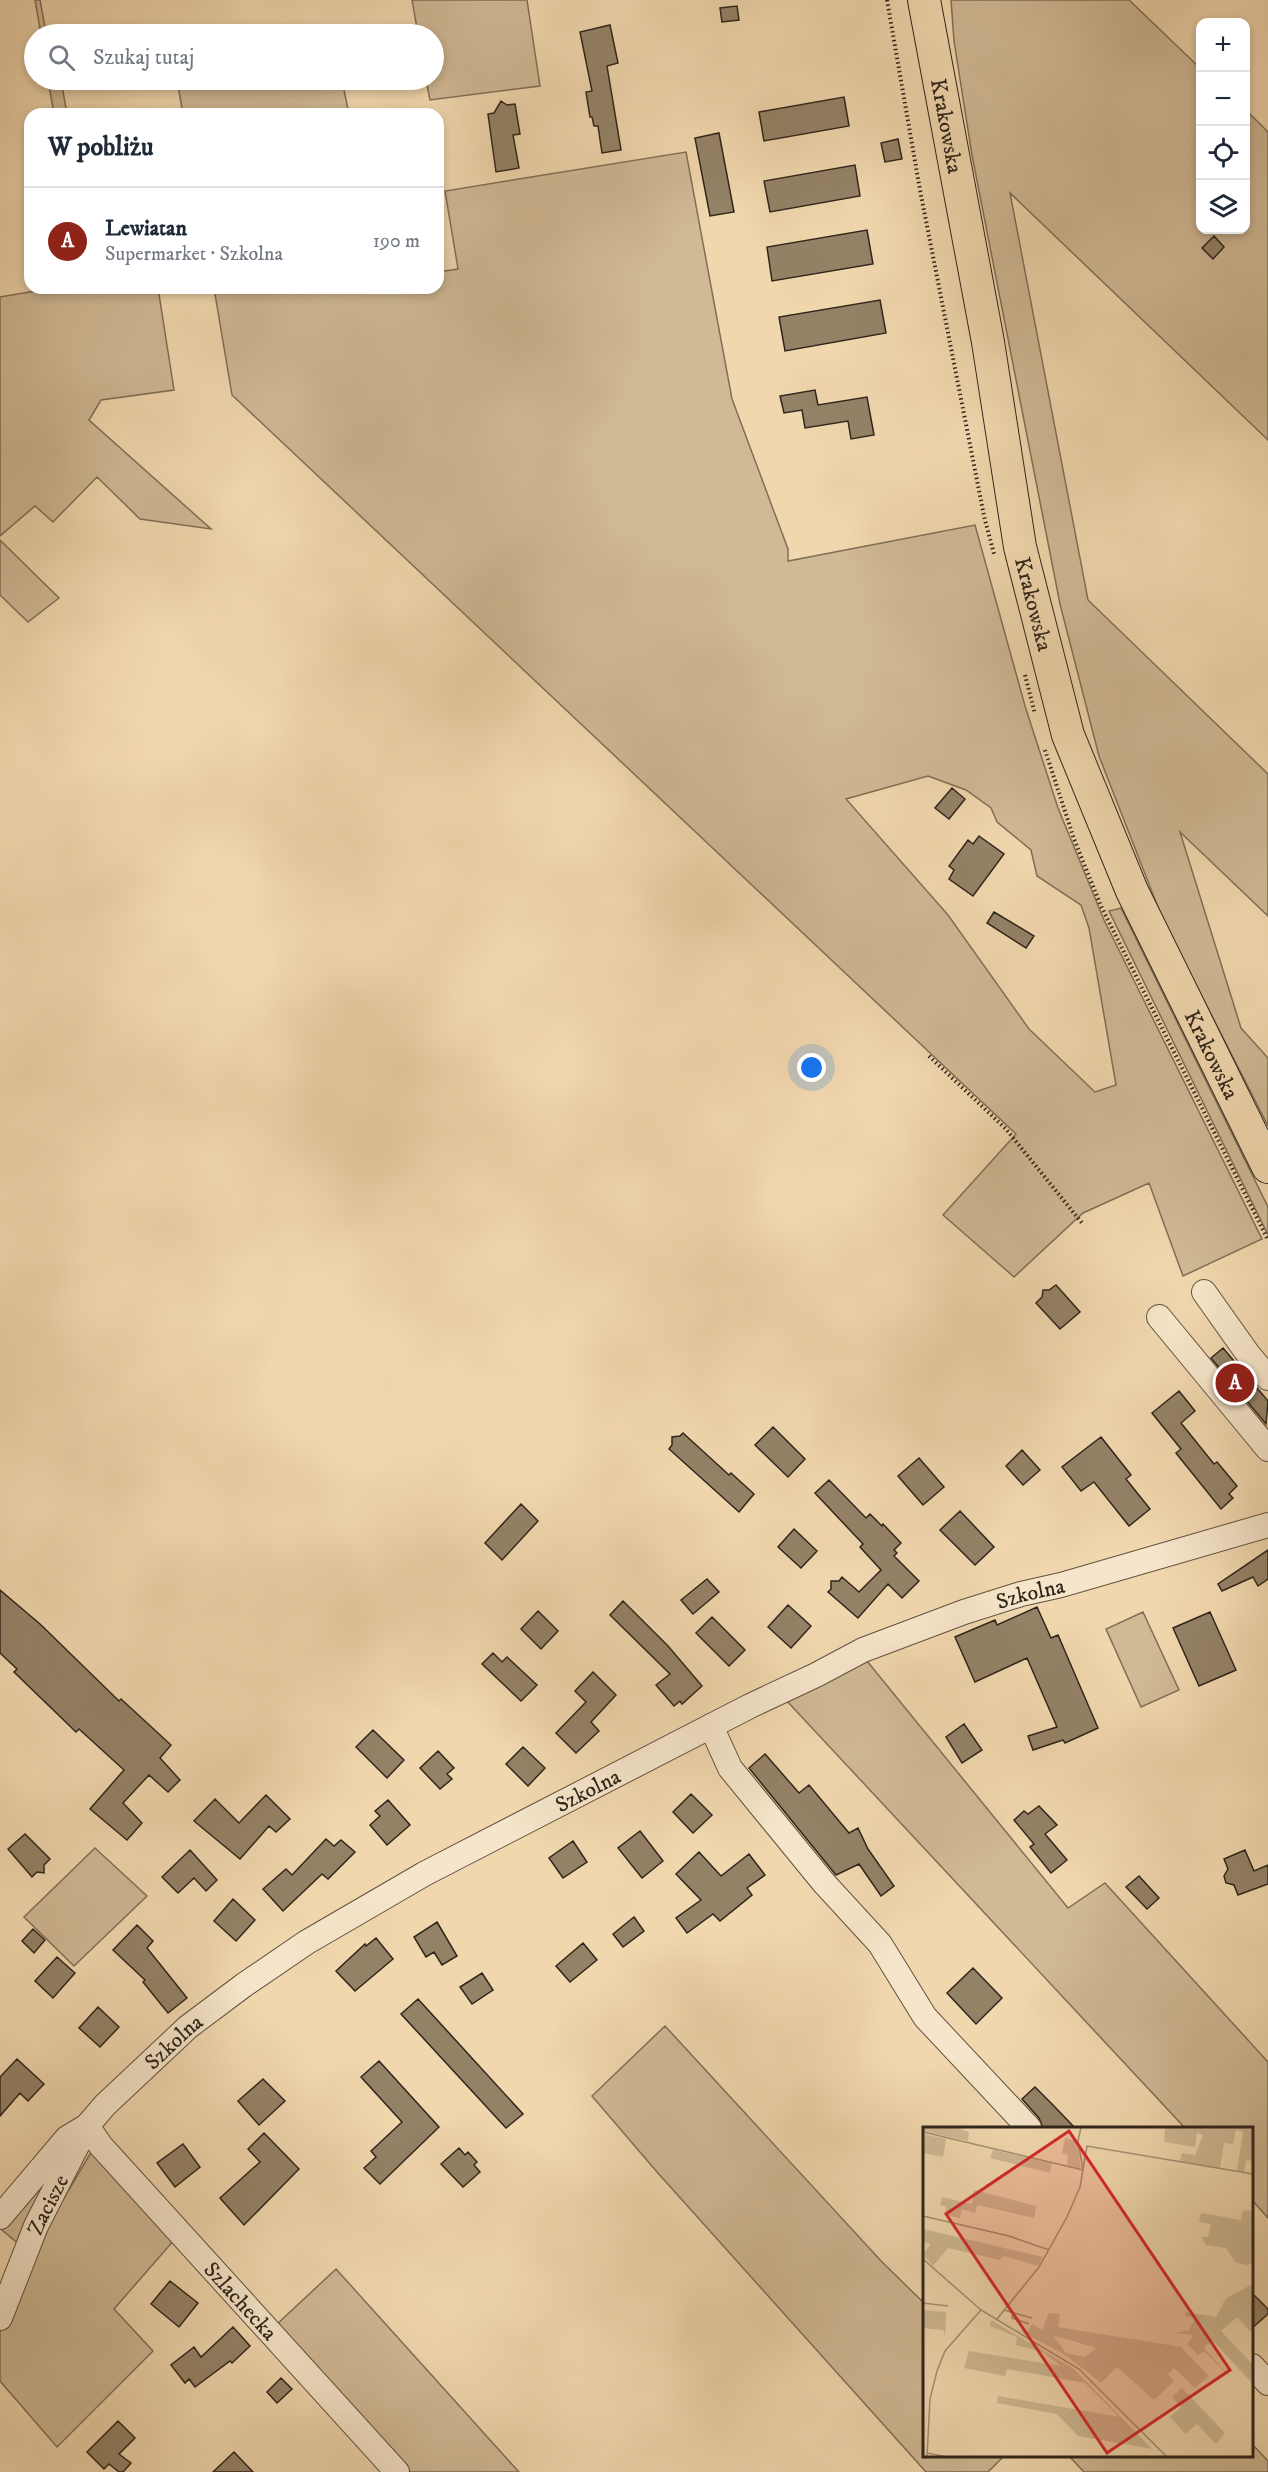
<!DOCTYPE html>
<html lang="pl">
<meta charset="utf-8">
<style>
body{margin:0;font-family:"IM FELL DW Pica",serif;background:#f6f6f7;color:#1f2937}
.controls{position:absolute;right:18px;top:18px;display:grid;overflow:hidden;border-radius:12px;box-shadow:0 3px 9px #0003}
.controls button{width:54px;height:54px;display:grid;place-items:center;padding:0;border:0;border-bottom:2px solid #e0e1e3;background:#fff;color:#1f2937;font:30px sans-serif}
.you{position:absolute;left:812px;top:1068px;width:21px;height:21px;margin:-15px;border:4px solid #fff;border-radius:50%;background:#1a73e8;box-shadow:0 0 0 9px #1a73e833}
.badge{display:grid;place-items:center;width:39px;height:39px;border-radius:50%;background:#8f2418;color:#fff;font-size:20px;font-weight:700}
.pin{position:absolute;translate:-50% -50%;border:3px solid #fff;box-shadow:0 2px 6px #0006}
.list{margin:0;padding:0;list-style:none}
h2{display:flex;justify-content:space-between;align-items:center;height:78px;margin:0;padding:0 24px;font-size:26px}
h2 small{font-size:20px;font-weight:400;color:#747a83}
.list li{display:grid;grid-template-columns:39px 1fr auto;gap:18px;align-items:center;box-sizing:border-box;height:108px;padding:0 24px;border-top:2px solid #e0e1e3}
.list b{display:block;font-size:22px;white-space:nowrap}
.list p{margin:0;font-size:20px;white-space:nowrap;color:#747a83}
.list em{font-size:20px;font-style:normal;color:#747a83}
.icon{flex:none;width:33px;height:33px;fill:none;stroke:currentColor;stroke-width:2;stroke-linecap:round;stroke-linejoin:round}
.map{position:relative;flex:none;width:1268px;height:2472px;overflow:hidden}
.search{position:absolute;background:#fff;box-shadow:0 3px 9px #0003;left:24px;top:24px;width:420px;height:66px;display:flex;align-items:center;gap:15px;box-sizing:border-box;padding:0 21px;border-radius:33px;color:#747a83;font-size:22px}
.panel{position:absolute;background:#fff;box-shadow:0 3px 9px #0003;left:24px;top:108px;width:420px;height:186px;border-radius:18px}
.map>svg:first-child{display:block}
</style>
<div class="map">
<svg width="1268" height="2472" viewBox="0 0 1268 2472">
<rect width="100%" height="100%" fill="#f1d7ae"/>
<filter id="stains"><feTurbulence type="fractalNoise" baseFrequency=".00333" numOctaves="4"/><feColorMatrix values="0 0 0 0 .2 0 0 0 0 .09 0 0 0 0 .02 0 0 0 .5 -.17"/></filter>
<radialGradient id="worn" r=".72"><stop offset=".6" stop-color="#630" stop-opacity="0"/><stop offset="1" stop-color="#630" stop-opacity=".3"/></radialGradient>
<path fill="#d0b995" stroke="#806f58" stroke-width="1.5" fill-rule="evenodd" d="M35 0H40L45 27 53 28 54 34H41Z
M412 0H527L540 86 430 100 426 80H434V34H418Z
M951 0H1129L1200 68V230H1246V110L1268 132V440L1010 193 1088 600 1268 774V916L1180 832 1241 1028 1268 1058V1126L1163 920 1099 756 1060 604 972 155 954 41Z
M48 80H61L67 114H54Z
M177 80H342L349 114H183Z
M686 152 732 399 788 549V561L975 525 1025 706 1058 808 1104 920 1262 1239 1183 1276 1149 1183 1083 1213 1014 1277 943 1215 1016 1134 232 395 214 288H438V272L458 269 445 191ZM928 776 966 790 991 808 997 822 1031 850 1037 876 1081 905 1089 928 1116 1085 1095 1092 1029 1029 948 915 846 799Z
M53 288H158L174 390 101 400 89 420 211 529 140 519 97 477 53 522 35 506 0 536V297Z
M0 540 59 598 28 622 0 595Z
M1121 908 1268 1207V1235L1109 911Z
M1143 1612 1179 1690 1141 1707 1106 1629Z
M867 1661 1068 1908 1105 1883 1268 2062V2218L1252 2200V2128H1185L785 1699Z
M95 1848 147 1896 74 1966 24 1917Z
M665 2026 882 2262 924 2303V2456H1004L988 2472H926L657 2172 592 2096Z
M93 2149 175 2239 114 2309 153 2351 57 2447 0 2381V2332L46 2228Z
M63 2156 21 2246 1 2229 50 2163Z
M336 2269 519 2472H410L275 2326Z
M1252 2444 1268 2461V2472H1084L1069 2456H1252Z"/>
<path fill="#948267" stroke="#2f251b" stroke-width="1.5" d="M737 6 739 20 722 22 720 8Z
M610 25 618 63 607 66 621 150 602 153 598 126H594L592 117H590L586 92 592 91 580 32Z
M844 97 849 126 764 141 759 112Z
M501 101 507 105 515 104 520 134 513 135 519 168 496 172 488 114 494 113Z
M719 133 734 212 710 216 695 138Z
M898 139 902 159 885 162 881 143Z
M855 165 860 196 770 212 764 181Z
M867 230 873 264 772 281 767 247Z
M1214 236 1224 247 1213 259 1202 248Z
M880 300 886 333 785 351 779 317Z
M815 390 818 405 867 397 874 435 851 439 848 421 805 428 802 410 784 413 780 396Z
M952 788 965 799 949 819 935 808Z
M979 836 1004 854 973 896 949 879 954 870 949 866 968 840 973 844Z
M994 912 1034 936 1026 948 987 923Z
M1056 1285 1080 1312 1060 1329 1036 1303 1042 1297 1043 1290H1049Z
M1223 1348 1268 1401 1266 1424 1211 1358Z
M1179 1391 1195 1411 1181 1423 1214 1464 1217 1462 1237 1486 1229 1494 1233 1498 1221 1509 1176 1453 1181 1449 1152 1413Z
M773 1427 805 1459 788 1477 755 1445Z
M683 1433 729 1475 731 1473 754 1494 739 1512 669 1449 672 1445V1437L680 1436Z
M1101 1437 1131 1475 1126 1479 1150 1509 1129 1526 1094 1482 1081 1491 1062 1467Z
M1022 1450 1040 1470 1023 1485 1006 1466Z
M919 1458 944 1487 923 1505 898 1476Z
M829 1480 866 1518 870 1514 882 1526 883 1524 901 1543 894 1550 897 1553 894 1556 919 1581 902 1598 888 1584 858 1618 828 1592 831 1589V1581H839L842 1577 859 1592 881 1570 860 1547 863 1544 815 1493Z
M521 1504 538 1521 502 1560 485 1543Z
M960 1511 994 1547 975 1565 940 1530Z
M794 1529 817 1551 801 1568 778 1547Z
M1268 1550V1579L1258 1586 1253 1577 1222 1591 1218 1584Z
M707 1579 719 1592 693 1614 681 1600Z
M0 1590 40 1624 119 1701 121 1699 171 1745 160 1758 180 1780 168 1792 149 1775 123 1803 142 1823 127 1840 90 1809 124 1770 79 1729 76 1732 14 1672 17 1669 0 1653Z
M623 1601 668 1646 702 1686 682 1704 680 1701 674 1706 656 1685 670 1674 610 1615Z
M788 1605 811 1626 791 1648 768 1627Z
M1037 1607 1051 1638 1058 1635 1098 1728 1065 1743 1063 1740 1033 1750 1028 1736 1057 1727 1027 1658 975 1682 955 1637 995 1620 997 1625Z
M538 1611 558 1631 541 1649 521 1629Z
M1210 1612 1236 1670 1199 1686 1173 1628Z
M712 1617 745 1650 729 1666 696 1633Z
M493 1653 502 1662 507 1657 537 1685 521 1701 482 1664Z
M593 1672 616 1695 591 1722 599 1731 576 1753 556 1733 586 1702 575 1691Z
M964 1724 982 1750 962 1763 946 1737Z
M373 1730 404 1760 387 1778 356 1747Z
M523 1747 545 1768 528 1786 506 1764Z
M438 1751 454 1768 447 1774 452 1779 440 1789 420 1768Z
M765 1754 799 1793 809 1785 849 1833 858 1828 868 1849 894 1886 881 1896 859 1864 836 1875 749 1768Z
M691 1794 712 1815 693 1833 673 1812Z
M266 1795 290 1819 276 1832 269 1826 240 1859 194 1821 215 1799 239 1823Z
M388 1800 410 1825 387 1845 370 1825 380 1816 375 1811Z
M1039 1806 1057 1825 1045 1834 1067 1860 1051 1873 1030 1847 1034 1844 1014 1820 1024 1811 1028 1814Z
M640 1831 663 1861 642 1878 618 1848Z
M25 1834 50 1859 44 1865V1873L37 1872 32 1877 8 1849Z
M326 1839 334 1846 341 1840 355 1852 328 1879 322 1874 283 1911 263 1889 286 1869 292 1875Z
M573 1841 587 1862 563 1878 549 1858Z
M190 1850 217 1880 206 1891 194 1878 178 1893 162 1877Z
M1245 1850 1254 1871 1268 1865V1884L1238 1895 1234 1885 1226 1883 1224 1876 1228 1869 1224 1859Z
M699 1852 721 1876 749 1854 765 1875 747 1888 752 1895 720 1921 713 1914 687 1933 676 1918 701 1900 676 1874Z
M1139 1876 1159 1898 1147 1909 1126 1887Z
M233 1899 255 1920 236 1941 214 1921Z
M634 1917 644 1931 623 1947 613 1934Z
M437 1922 457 1956 442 1965 434 1952 426 1957 414 1937Z
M137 1925 153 1941 147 1948 187 1998 168 2013 143 1982 145 1980 113 1950Z
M33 1929 45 1940 34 1953 22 1941Z
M376 1938 393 1959 355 1991 336 1971 365 1944 366 1946Z
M583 1943 597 1960 570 1982 556 1966Z
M57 1957 75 1973 53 1998 35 1981Z
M973 1968 1002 1998 976 2024 947 1993Z
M482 1973 493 1990 472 2004 460 1987Z
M418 1999 523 2114 506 2128 401 2014Z
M98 2007 119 2027 100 2047 79 2028Z
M17 2059 44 2084 28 2101 20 2093 0 2116V2077Z
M379 2061 439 2127 380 2184 364 2168 376 2157 371 2151 402 2122 361 2077Z
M263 2079 285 2101 259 2125 238 2101Z
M1035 2087 1053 2105 1075 2128H1043L1039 2118 1022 2099Z
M264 2133 299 2169 244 2225 220 2198 260 2162 248 2149Z
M183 2144 200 2167 175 2187 157 2163Z
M459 2148 465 2155 468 2152 477 2162 474 2165 480 2172 463 2187 441 2164Z
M170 2281 198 2303 179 2327 151 2304Z
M1251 2292 1268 2309V2314L1251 2329Z
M233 2327 250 2346 232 2363 230 2361 195 2387 189 2379 185 2383 171 2365 194 2347 201 2357Z
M281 2378 292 2389 277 2403 267 2392Z
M118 2421 135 2438 119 2454 131 2463 123 2472H119L109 2464 104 2469 87 2452Z
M234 2452 253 2472H213Z"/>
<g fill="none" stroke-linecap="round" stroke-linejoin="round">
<g stroke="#605240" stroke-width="26">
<g id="minor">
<path d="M1204 1292 1248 1354 1268 1378"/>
<path d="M1159 1317 1268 1449"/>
<path d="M711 1726 730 1768 824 1883 880 1944 925 2017 1029 2128"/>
<path id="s1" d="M0 2217 67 2138 87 2126 105 2105 188 2027 244 1985 307 1942 424 1874 750 1706 816 1675 863 1650 964 1612 1021 1594 1061 1585 1268 1525"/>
<path id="s2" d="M0 2318 36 2226 87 2126 101 2146 397 2472"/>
<path d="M1252 2366 1268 2383"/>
</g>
</g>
<g stroke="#2f251b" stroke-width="34">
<g id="major">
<path id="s3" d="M924 0 988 342 1020 547 1068 735 1132 891 1268 1167"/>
</g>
</g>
<path stroke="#2f251b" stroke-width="4" stroke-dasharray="1.5 3" stroke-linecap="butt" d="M887 0 920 190 984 516 994 554
M1025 675 1035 714
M1045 750 1074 839 1101 906 1268 1240
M929 1056 1006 1129 1082 1223"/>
<use href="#minor" stroke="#f6e5ca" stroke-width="24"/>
<use href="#major" stroke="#f1d7ae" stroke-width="32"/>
</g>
<g text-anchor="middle" stroke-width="5" stroke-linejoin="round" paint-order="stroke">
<g font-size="22" fill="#2f251b" stroke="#f6e5ca">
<text dy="8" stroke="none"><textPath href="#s3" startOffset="128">Krakowska</textPath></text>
<text dy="8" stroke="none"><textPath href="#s3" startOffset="614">Krakowska</textPath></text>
<text dy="8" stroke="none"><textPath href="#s3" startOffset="1100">Krakowska</textPath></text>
<text dy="8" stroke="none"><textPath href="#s1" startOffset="1220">Szkolna</textPath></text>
<text dy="8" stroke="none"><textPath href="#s1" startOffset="734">Szkolna</textPath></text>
<text dy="8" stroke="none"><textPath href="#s1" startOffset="248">Szkolna</textPath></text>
<text dy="8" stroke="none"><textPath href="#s2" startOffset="123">Zacisze</textPath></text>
<text dy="8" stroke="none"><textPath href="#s2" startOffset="444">Szlachecka</textPath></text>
</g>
</g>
<g transform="translate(923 2127)">
<rect width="330" height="330" fill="#f1d7ae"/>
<path d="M0 0H32L46 5 45 14 0 4ZM242 0H330V34L323 33 321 45 314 44 320 5 313 3 310 17 301 16 297 41 257 34 259 26 272 28 280 8 274 6 272 20 241 15ZM0 7 23 12 20 30 0 26ZM142 11 154 14 158 42 144 38 145 28 139 26ZM70 23 129 36 127 46 67 31ZM51 63 113 79 111 91 54 78 52 86 39 82 37 91 22 88 23 80 17 78 19 70 49 77ZM320 83 329 84 330 95V136L325 138 313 136 303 121 283 118 278 110H285L288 97 276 95 278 86 318 93ZM0 102 120 130 115 139 80 129 77 133 25 121 10 139 0 127 8 117 0 115ZM330 157V207L314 190 298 204 330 238V257L289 213 281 221 312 255 281 224 275 228 264 217 271 208 252 206 266 203 270 196 272 191 262 189 263 185 293 190 303 171ZM0 183 23 185 22 209 20 203 0 201ZM126 186 137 187 135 200 258 220 286 249 272 261 251 241 245 247 251 254 231 273 194 240 178 256 141 227 89 200 104 206 109 197 119 203ZM130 209 140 211 173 221 162 230 143 226ZM68 193 151 242 229 322 155 309 134 287 74 276 75 269 196 290 162 256 84 242 82 249 41 241 46 224 138 239 120 225 93 218 94 210 67 199ZM259 261 302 306 293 317 274 297 263 307 247 290 258 280 249 270Z" fill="#d0b995" fill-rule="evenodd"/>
<path fill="none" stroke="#a39073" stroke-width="1.5" d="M0 5 160 43 155 14 158 0M0 89 86 109 126 123M0 132 58 183 156 242 244 330M0 176 25 179M81 183 109 191M90 186 89 191 106 197M74 192 116 140 144 90 157 60 164 19 330 47M4 326 24 330M4 330 7 272 14 244 22 224 58 183"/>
<path fill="#d62828" fill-opacity="0.15" stroke="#d62828" stroke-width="3" d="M146 4 307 243 184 326 23 87Z"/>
<rect width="330" height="330" fill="none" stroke="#2f251b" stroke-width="3"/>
</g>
<rect width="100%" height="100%" filter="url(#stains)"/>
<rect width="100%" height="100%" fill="url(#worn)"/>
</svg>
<div class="controls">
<button>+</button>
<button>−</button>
<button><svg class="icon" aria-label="locate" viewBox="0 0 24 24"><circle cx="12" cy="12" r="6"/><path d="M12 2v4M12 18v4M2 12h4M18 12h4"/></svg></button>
<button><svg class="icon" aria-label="layers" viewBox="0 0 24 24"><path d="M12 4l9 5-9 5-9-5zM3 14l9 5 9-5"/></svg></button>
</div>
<div class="you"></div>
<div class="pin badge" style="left:1235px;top:1383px">A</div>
<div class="search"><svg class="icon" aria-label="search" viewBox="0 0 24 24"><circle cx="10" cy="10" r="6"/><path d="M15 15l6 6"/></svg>Szukaj tutaj</div>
<section class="panel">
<h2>W pobliżu<small></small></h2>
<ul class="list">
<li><span class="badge">A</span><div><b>Lewiatan</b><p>Supermarket · Szkolna</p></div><em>190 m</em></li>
</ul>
</section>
</div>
